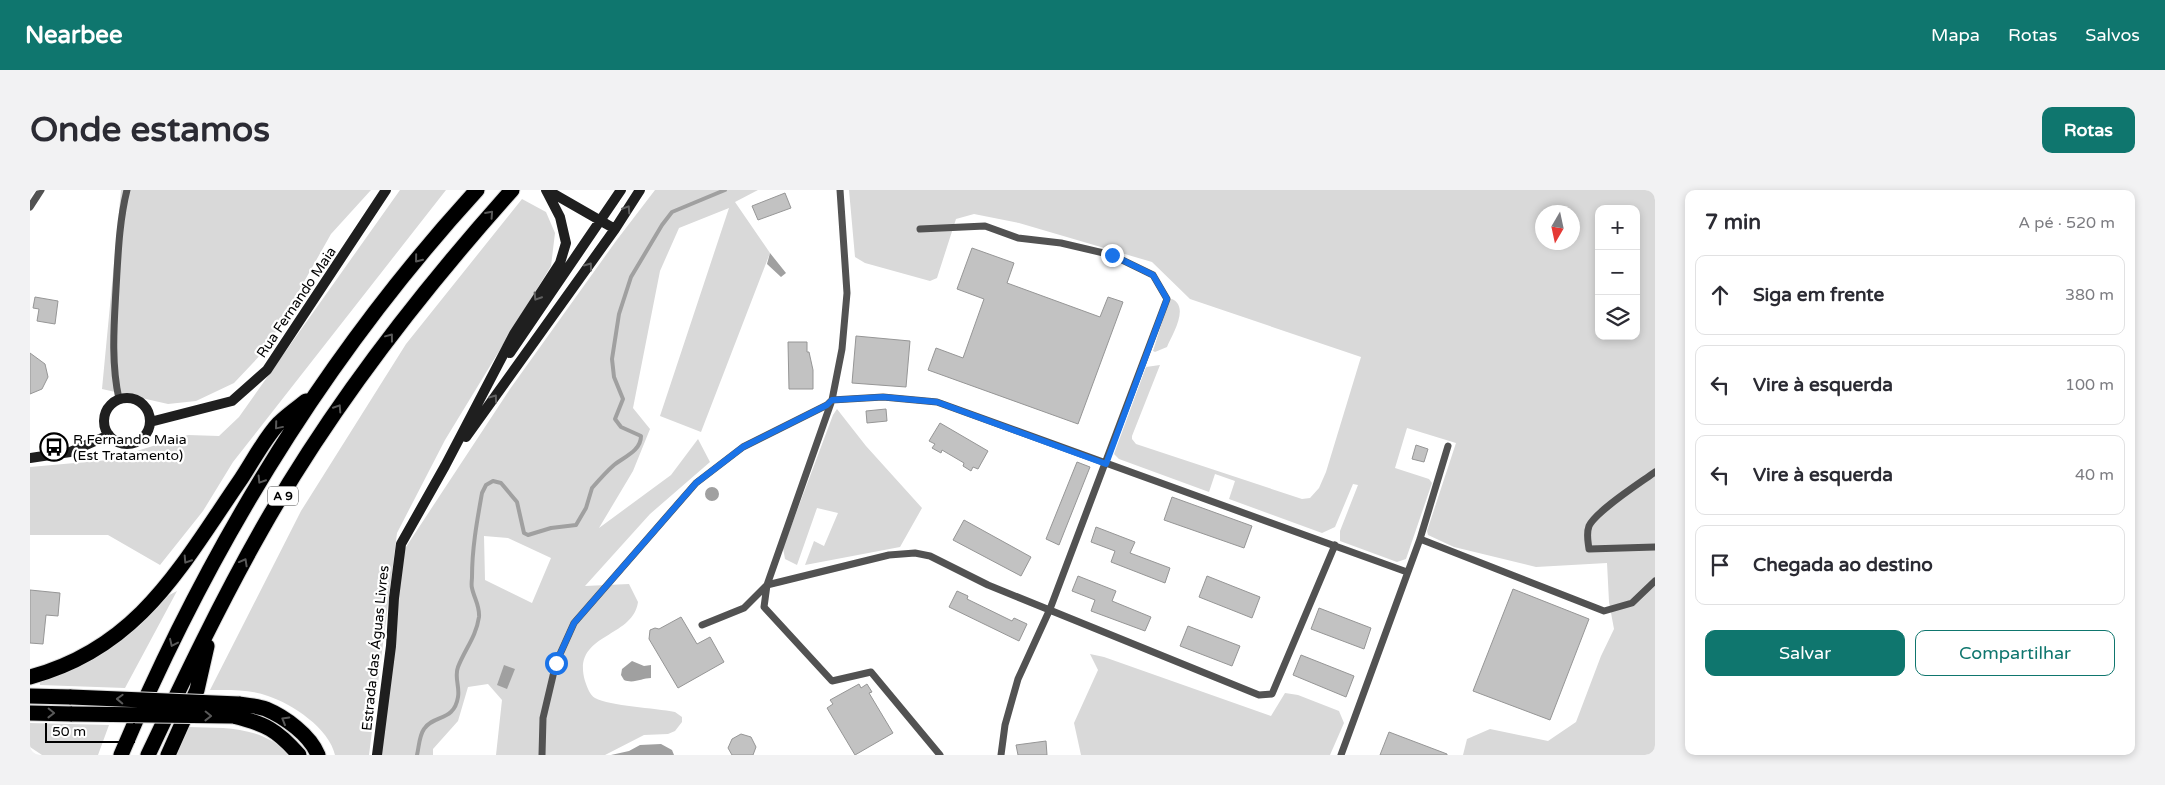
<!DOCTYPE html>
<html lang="pt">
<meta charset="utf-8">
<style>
body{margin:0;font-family:"Varela Round",sans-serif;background:#f2f2f3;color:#2b2b33}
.controls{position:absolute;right:15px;top:15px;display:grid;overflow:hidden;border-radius:10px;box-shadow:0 2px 8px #0003}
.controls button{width:45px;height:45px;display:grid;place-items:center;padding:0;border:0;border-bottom:1px solid #e1e1e2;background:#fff;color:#2b2b33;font:25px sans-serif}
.compass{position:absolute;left:1505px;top:15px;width:45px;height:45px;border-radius:50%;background:#fff;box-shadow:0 2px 8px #0003;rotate:189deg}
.scale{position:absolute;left:15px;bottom:12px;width:90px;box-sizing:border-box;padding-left:5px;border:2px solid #000;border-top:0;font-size:14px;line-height:18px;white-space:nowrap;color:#000;-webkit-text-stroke:4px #fff;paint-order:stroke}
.stop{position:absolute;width:15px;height:15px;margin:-11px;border:4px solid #1a73e8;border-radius:50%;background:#fff}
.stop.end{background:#1a73e8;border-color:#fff;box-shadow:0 1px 5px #0008}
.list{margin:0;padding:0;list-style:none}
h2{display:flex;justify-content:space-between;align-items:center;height:65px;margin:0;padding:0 20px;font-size:21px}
h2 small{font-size:16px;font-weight:400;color:#7c7c81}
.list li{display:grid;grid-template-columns:32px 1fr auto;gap:15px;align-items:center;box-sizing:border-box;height:80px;margin:0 10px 10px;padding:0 10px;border:1px solid #e1e1e2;border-radius:10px}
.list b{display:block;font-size:19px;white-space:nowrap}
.list em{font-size:16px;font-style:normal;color:#7c7c81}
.actions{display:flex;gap:10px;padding:15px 20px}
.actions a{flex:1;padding:11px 0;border:1px solid #0f766e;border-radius:10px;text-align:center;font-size:18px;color:#0f766e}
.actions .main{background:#0f766e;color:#fff}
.icon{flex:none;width:28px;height:28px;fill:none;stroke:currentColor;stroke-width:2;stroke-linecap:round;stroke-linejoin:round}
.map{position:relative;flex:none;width:1625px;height:565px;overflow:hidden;border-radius:10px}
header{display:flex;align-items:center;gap:30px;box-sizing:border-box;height:70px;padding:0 25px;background:#0f766e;color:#fff}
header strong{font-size:24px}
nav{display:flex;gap:28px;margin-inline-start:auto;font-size:18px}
.intro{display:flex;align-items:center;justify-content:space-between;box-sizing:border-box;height:120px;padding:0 30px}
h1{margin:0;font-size:35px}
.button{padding:12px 22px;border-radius:10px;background:#0f766e;color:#fff;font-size:18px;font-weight:700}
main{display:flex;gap:30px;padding:0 30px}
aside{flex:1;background:#fff;border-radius:10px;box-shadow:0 2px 8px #0003}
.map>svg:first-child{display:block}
</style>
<header>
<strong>Nearbee</strong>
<nav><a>Mapa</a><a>Rotas</a><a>Salvos</a></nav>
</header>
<div class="intro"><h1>Onde estamos</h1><a class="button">Rotas</a></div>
<main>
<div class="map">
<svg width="1625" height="565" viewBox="0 0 1625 565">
<rect width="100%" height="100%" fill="#fff"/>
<path fill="#d9d9d9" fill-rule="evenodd" d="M91 0H341L301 44 236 159 204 193 166 211 138 214 72 199Z
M370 0H416L203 272 173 321 130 375 78 345H0V277L78 270 158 245 189 246 209 227Z
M625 0H728L705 12 740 63 671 242 630 226 699 18 649 38 630 81 603 218 620 239 603 281 569 338 641 285 668 249 680 272 620 324 555 396 599 394 608 412C603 449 541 443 555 491 557 497 560 505 565 508 580 516 625 518 645 522L652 527V532L645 541 638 544 614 545 575 565H466L472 510 458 494 438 497 428 531 403 559V565H351L374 360 480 199 586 51ZM454 346 478 348 521 368 502 413 455 390Z
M819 0H1625V565H1433L1437 549 1460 539 1518 551 1546 532 1571 466 1584 439 1579 412 1577 373 1506 377 1424 357 1398 345 1397 341 1426 253 1377 238 1365 278 1399 289 1402 293 1376 369 1367 372 1310 351V341L1328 295 1323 294 1305 337 1292 343 1199 309 1205 291 1185 284 1179 302 1089 269 1084 264 1116 177 1130 175 1102 246V249L1106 254 1272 309 1280 308 1289 298 1296 282 1331 167 1160 109 1122 72 989 33 944 24 926 29 907 88 900 91 835 73 825 67ZM1569 19H1606V146H1569ZM1512 22H1542V52H1512Z
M492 9 516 22 525 43 521 76 415 250 367 343 339 565H305C299 538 262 514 238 506 219 499 199 500 180 500L271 321 376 154Z
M1142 109C1160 117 1142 145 1137 157L1125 162 1123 161 1139 110Z
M807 219 836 256 892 318 870 357 775 375 784 351 794 356 808 323 787 318 767 375 755 369 753 358 803 225Z
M147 401 95 498 10 495 9 490C45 482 79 463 107 437 121 424 129 409 147 401Z
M1060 464 1074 467 1241 526 1255 503 1268 505 1309 521 1314 533 1300 565H1051L1044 533 1068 480Z
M0 533 79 535 68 565H12L0 557Z
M159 537C195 538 233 536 259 565H145Z"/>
<path fill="#a0a0a0" d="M740 63 756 83 751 87 737 74Z
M675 304a7 7 0 1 1 14 0a7 7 0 1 1-14 0Z
M602 471 614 476 621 475V488C612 488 604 494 594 490L591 485 592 479Z
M474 475 485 479 477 499 467 495Z
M631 554 642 560 644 565H581L599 561 610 555Z"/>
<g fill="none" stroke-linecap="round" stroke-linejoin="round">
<path stroke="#a0a0a0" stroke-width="4" d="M387 565C389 557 389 546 394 539 404 524 424 532 428 507 430 497 424 487 428 477 435 459 446 447 449 427 450 416 444 408 442 398 441 395 442 390 442 387 442 358 447 331 452 303L456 295 463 291 471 293 487 312 494 343 498 345 521 338 546 335 556 318 562 298C569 290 576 282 584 275 594 267 611 261 611 246L591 237 585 229 593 209 584 187 582 169 589 124 601 87 632 35 642 22 695 0"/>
</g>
<path fill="#c2c2c2" stroke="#969696" d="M755 3 761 18 728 30 722 16Z
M942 58 984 73 977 93 1070 127 1078 107 1093 112 1048 234 898 180 906 158 933 168 954 109 927 99Z
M5 107 28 111 25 134 7 131 9 119 3 118Z
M826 146 880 151 876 197 822 193Z
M758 152H777V162H779L783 180V199H759Z
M0 163 15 174 18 187 12 199 0 204Z
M856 219 857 231 837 233 836 221Z
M910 233 958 261 948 279 943 277 941 281 933 276 934 273 912 260 911 263 902 258 905 254 899 251Z
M1386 255 1398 259 1394 272 1382 269Z
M1047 272 1060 277 1029 355 1016 349Z
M1142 307 1222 336 1214 358 1134 330Z
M934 330 1001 367 991 386 923 350Z
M1066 337 1105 352 1100 363 1140 378 1135 393 1081 372 1085 361 1061 352Z
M1048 386 1086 401 1082 411 1121 427 1115 441 1061 421 1065 410 1042 401Z
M1177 386 1230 407 1222 428 1169 407Z
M1483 399 1559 429 1520 530 1443 501Z
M0 400 30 403 28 426 16 425 13 454 0 453Z
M927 401 938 406 937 409 982 431 984 428 997 434 989 451 919 417Z
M1289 418 1341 438 1334 459 1281 439Z
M651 427 667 454 680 447 694 472 648 498 619 449 620 440 625 438 629 439Z
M1158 436 1210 456 1202 476 1150 456Z
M1271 465 1324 486 1316 507 1263 485Z
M829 494 831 498 837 494 842 502 839 503 863 543 825 565 797 518 803 514 800 510Z
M1359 542 1417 564V565H1350Z
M711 544 721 547 726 557 723 565H702L698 558 702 549Z
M1016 551 1017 565H988L986 555Z"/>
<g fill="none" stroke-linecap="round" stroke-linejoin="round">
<g stroke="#dbdbdb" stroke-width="17">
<path id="highway" d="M0 487C109 458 151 376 211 289 223 271 234 249 249 233 257 225 267 218 276 211
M0 506 41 507
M209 514C217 515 228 516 236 519 255 527 280 545 288 565
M0 523 42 524
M203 526C236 534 247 540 269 565
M91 565C178 359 296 165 447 0
M118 565C154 489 190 413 232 339 301 217 388 105 482 0
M138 565 167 500 177 456"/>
</g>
<path stroke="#525252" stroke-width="7" d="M0 17 11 0
M890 39 955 36 988 48 1031 53 1082 65 1123 85 1137 109 1020 419 988 489 975 535 971 565
M89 209C81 173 84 135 86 99 88 66 89 32 97 0
M1625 282C1610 293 1566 321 1559 336 1556 344 1558 351 1559 359L1625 357
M1390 349 1574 421 1602 413 1625 391
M672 435 714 418 737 395 859 365 885 363 900 366 958 395 1229 505 1242 504 1305 355
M512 565 513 528 526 473 544 433 666 293 713 257 797 215 802 210 812 159 817 103 810 0
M910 565 841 482 802 491 734 417 737 395 802 210 853 207 907 212 1377 382
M1311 565 1390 349 1418 256"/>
<path stroke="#1f1f1f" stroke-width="10" d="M517 0 585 39
M480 163 591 0
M74 231a23 23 0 1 1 46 0a23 23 0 1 1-46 0Z
M120 232 202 211 237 180 356 0
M436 247 585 39 610 0
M0 268 40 262 79 245
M347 565 361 456 364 408 371 354 415 276 484 144 530 73 536 53 530 27 516 0"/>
<use href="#highway" stroke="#000" stroke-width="15"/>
<g stroke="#dbdbdb" stroke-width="17" stroke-linecap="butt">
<path id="highway-bridge" d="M41 507 209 514
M42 524 203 526"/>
</g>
<use href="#highway-bridge" stroke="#000" stroke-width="15"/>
</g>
<defs><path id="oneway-chevron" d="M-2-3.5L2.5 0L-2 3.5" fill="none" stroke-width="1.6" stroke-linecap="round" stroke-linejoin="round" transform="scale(1.25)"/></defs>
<g stroke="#626262">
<use href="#oneway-chevron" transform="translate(597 19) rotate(-57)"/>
<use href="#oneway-chevron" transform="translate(559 76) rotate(-54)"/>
<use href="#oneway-chevron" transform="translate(507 107) rotate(122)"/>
<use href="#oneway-chevron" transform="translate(464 208) rotate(-54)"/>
</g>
<g stroke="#595959">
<use href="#oneway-chevron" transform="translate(460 24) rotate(-48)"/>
<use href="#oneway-chevron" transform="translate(388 69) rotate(129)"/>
<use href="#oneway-chevron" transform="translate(360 147) rotate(-53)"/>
<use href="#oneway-chevron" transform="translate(308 218) rotate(-57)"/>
<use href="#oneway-chevron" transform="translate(248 236) rotate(130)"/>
<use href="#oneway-chevron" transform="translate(231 290) rotate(122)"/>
<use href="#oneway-chevron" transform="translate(157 370) rotate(123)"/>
<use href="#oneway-chevron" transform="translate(214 372) rotate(-61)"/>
<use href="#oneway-chevron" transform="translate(143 453) rotate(115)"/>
<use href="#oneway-chevron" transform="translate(90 509) rotate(-178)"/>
<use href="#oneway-chevron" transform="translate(21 523) rotate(1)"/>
<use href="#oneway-chevron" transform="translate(178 526) rotate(1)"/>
<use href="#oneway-chevron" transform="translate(255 530) rotate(-150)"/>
</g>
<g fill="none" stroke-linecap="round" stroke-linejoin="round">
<path stroke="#1a73e8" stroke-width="6" d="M526 473 544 433 666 293 713 257 797 215 802 210 853 207 907 212 1076 274 1137 109 1123 85 1082 65"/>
</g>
<defs>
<g id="bus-ring" transform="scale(1.4375)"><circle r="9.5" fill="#fff" stroke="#000" stroke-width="1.5"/><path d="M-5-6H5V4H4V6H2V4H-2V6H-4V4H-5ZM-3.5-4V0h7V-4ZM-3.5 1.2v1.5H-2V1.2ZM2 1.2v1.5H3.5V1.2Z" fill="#000"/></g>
</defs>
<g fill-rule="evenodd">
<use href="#bus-ring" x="24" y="257"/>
</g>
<g text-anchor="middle" stroke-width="4.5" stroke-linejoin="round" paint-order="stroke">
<rect fill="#fff" stroke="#4c4c4c" stroke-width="1" x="238" y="296.5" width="30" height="19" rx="4"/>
<g font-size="12" font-weight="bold" fill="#000">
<text x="253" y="310">A 9</text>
</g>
<g font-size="14" fill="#000" stroke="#fff">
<text transform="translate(266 112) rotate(-56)" y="5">Rua Fernando Maia</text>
<text transform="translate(345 458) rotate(-84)" y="5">Estrada das Águas Livres</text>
</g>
<g font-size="14" fill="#000" stroke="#fff" text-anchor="start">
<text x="43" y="254">R Fernando Maia<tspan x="43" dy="16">(Est Tratamento)</tspan></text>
</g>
</g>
</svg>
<div class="controls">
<button>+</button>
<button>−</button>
<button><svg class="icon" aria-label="layers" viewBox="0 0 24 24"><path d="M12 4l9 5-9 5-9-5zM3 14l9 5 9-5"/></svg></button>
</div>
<svg class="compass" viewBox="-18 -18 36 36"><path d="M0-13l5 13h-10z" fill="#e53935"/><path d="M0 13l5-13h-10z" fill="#7c7c81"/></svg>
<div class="scale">50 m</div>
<div class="stop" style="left:526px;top:473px"></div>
<div class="stop end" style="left:1082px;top:65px"></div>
</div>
<aside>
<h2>7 min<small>A pé · 520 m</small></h2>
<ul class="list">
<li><svg class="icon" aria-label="ahead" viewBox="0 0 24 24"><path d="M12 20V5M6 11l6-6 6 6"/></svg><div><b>Siga em frente</b></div><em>380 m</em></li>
<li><svg class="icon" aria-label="left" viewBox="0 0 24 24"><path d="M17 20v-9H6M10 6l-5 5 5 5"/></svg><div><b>Vire à esquerda</b></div><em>100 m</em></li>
<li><svg class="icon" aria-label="left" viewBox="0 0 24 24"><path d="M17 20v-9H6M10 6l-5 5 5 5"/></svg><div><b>Vire à esquerda</b></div><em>40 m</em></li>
<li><svg class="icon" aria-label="arrive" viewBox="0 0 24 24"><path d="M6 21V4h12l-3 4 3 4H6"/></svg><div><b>Chegada ao destino</b></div></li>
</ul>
<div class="actions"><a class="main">Salvar</a><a>Compartilhar</a></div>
</aside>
</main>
